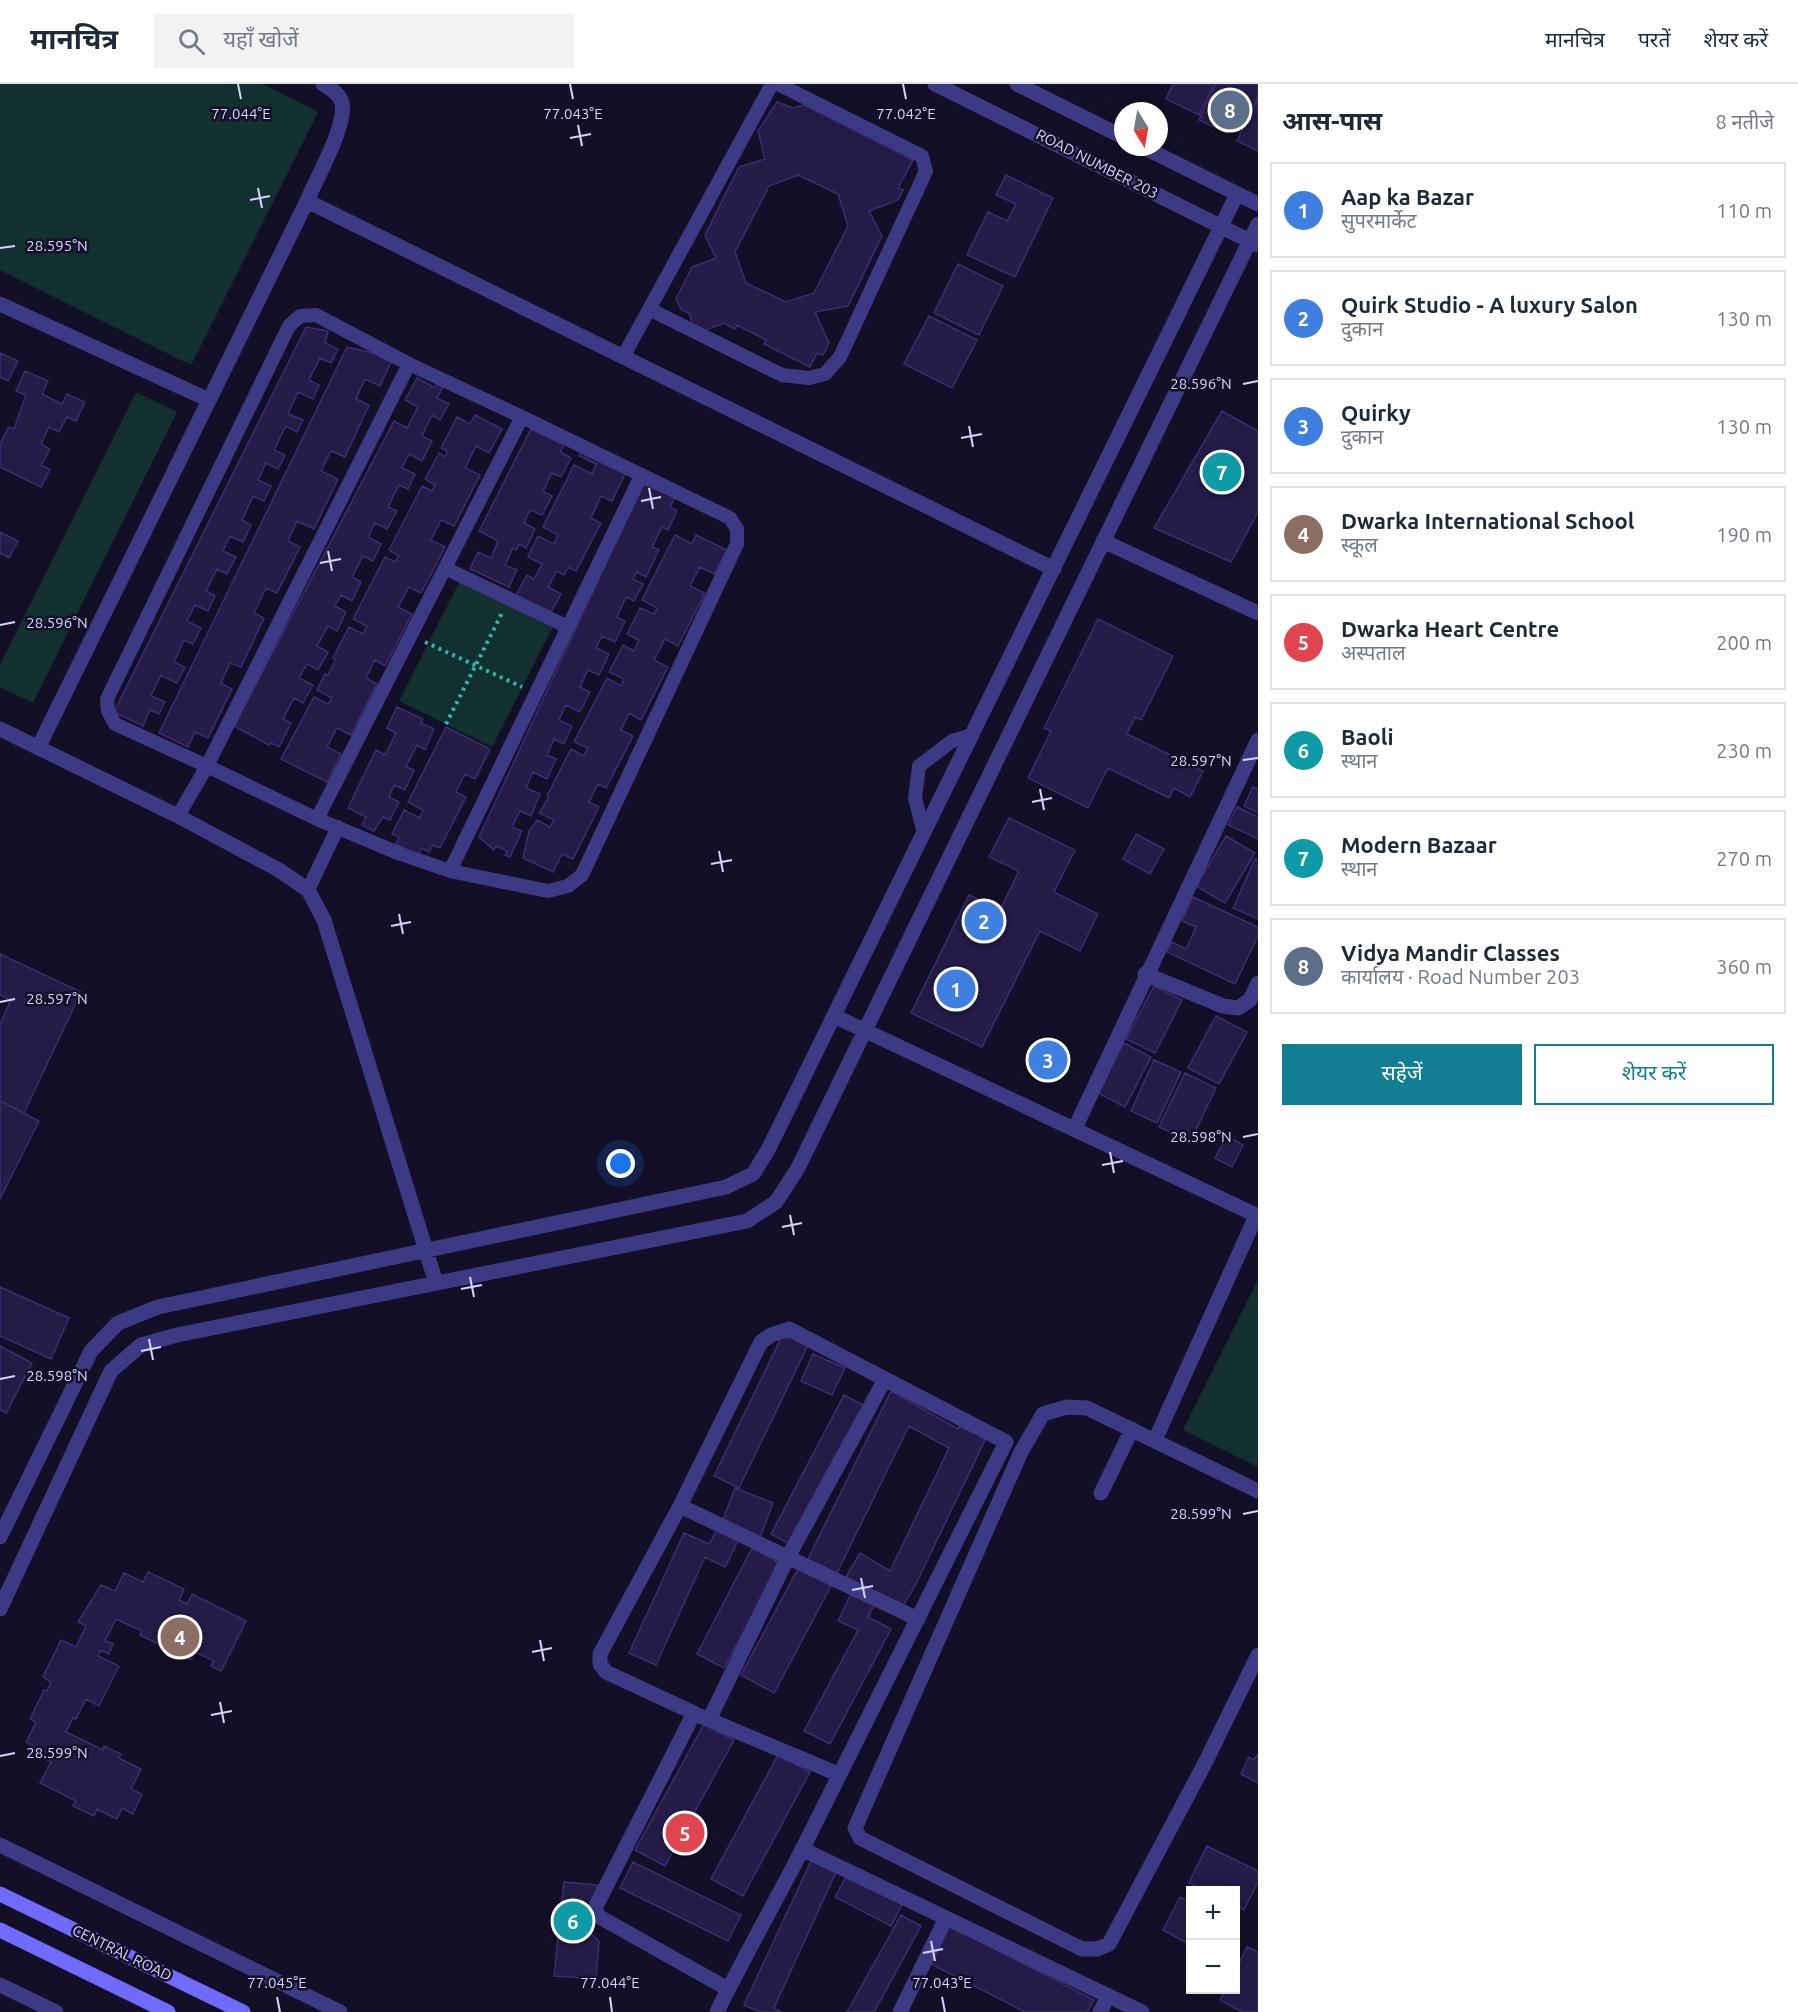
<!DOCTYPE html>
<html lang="hi">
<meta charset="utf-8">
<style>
body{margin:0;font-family:Ubuntu,"Noto Sans Devanagari",sans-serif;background:#f2f2f3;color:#1f2937}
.controls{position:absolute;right:18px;bottom:18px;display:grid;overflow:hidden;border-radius:0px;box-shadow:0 3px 15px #0003}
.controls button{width:54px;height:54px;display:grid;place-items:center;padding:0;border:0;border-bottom:2px solid #e0e1e3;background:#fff;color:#1f2937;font:30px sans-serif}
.compass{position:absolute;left:1114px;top:18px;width:54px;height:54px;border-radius:50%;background:#fff;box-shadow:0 3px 15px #0003;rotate:169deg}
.you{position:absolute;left:621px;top:1080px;width:21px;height:21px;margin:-15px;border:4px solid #fff;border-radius:50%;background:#1a73e8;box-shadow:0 0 0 9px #1a73e833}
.badge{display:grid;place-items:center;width:39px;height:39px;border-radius:50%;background:#117e91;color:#fff;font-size:20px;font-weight:700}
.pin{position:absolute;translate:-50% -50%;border:3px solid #fff;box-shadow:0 2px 6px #0006}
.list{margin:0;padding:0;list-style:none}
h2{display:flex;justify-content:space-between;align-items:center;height:78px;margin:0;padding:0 24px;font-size:26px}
h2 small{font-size:20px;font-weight:400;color:#747a83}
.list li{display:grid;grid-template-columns:39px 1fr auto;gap:18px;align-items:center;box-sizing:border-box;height:96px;margin:0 12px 12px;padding:0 12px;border:2px solid #e0e1e3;border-radius:0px}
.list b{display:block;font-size:22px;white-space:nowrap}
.list p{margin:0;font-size:20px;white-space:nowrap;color:#747a83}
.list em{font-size:20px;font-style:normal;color:#747a83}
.actions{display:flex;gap:12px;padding:18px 24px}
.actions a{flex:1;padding:14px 0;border:2px solid #117e91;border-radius:0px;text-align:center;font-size:21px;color:#117e91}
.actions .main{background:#117e91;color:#fff}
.icon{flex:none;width:33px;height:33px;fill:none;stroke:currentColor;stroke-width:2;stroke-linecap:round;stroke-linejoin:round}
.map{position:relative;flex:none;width:1258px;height:1928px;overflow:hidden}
header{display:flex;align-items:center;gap:36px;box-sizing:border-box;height:84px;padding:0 30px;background:#fff;border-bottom:2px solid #e0e1e3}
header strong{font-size:28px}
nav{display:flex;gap:33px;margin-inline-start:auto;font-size:21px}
.search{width:420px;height:54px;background:#f2f2f3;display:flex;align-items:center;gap:15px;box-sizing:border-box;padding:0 21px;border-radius:0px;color:#747a83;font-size:22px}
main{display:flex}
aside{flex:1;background:#fff}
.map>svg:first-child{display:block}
</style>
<header>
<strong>मानचित्र</strong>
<div class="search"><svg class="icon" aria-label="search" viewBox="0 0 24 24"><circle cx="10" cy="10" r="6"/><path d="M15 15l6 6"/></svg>यहाँ खोजें</div>
<nav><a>मानचित्र</a><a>परतें</a><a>शेयर करें</a></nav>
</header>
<main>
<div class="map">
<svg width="1258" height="1928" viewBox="0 0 1258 1928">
<rect width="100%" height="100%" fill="#130f26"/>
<path fill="#12302f" d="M0 0H263L318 28 191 281 0 186Z
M136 308 177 328 33 619 0 603V581Z
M461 495 554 541 492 663 399 617Z
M1258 1196V1383L1183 1346Z"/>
<path fill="#241b47" stroke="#3b2d73" stroke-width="1.5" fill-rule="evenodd" d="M1173 0H1214L1199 31 1166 15Z
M1216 0H1258V13L1245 39 1235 34 1227 49 1199 36Z
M1258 14V67L1237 57Z
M777 18 793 24 804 21 913 76 898 104 903 106 898 116 869 127 882 152 848 222 815 228 829 259 823 271 817 269 810 283 764 260 766 256 737 241 735 245 724 239 703 247 692 240 690 230 681 225 676 215 692 183 716 174 705 151 739 83 765 75 758 47ZM798 91 838 110 848 142 814 209 786 218 746 199 735 168 769 102Z
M1006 91 1053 114 1015 193 967 171 988 128 1007 137 1016 120 996 111Z
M958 180 1003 202 979 251 934 229Z
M929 232 977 256 952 304 904 280Z
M306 243 328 247 325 259 338 265 331 279 320 274 309 296 319 301 313 315 298 308 288 330 303 336 297 348 286 342 274 366 285 371 278 385 266 379 258 396 271 402 264 417 253 412 242 436 251 441 243 458 230 452 223 467 236 473 227 490 217 485 206 507 215 512 208 527 195 521 187 537 201 544 193 560 184 556 174 578 185 583 177 599 161 591 151 612 165 618 159 630 150 626 143 642 114 628Z
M347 263 373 269 391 278 380 302 365 295 356 315 369 321 345 373 331 367 321 387 338 395 314 445 297 437 288 457 300 463 277 509 266 504 254 529 264 534 241 583 230 579 221 599 232 605 208 654 195 648 188 663 159 649Z
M0 269 18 277 8 297 0 293Z
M25 287 48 297 42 310 62 320 67 310 85 318 76 337 67 333 59 348 49 343 41 360 50 365 41 381 50 385 41 403 0 383V360L9 343 14 345 26 311 16 307Z
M417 294 435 304 437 300 443 303 437 314 449 320 440 336 432 331 422 352 432 357 422 377 409 370 402 384 415 390 408 405 399 401 388 423 397 427 387 445 375 439 368 453 381 460 373 477 363 472 352 493 361 498 352 517 341 511 335 522 346 528 337 547 328 542 317 562 328 568 318 586 307 580 299 594 313 601 303 619 294 614 283 635 291 639 279 663 271 659 269 661 234 642 394 337 407 344 418 323 405 316Z
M1222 327 1258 347V428L1231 478 1154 444Z
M475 331 502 345 489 369 476 362 465 384 480 391 454 442 441 436 431 456 445 463 421 509 409 503 398 523 412 530 385 582 375 576 366 594 377 600 351 651 337 644 327 663 341 670 327 698 281 675 314 613 328 620 332 614 317 606 325 590 328 591 336 575 333 574 349 543 363 550 367 542 353 535 385 473 395 478 399 472 389 466 422 402 432 407 435 401 425 395 439 369 445 373 447 367 441 364 457 333 470 340Z
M531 345 564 361 560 368 571 374 561 393 552 389 543 407 552 412 542 431 530 426 524 439 535 445 526 464 519 460 516 466 513 464 505 481 517 486 509 503 470 485 478 468 491 474 498 457 479 447Z
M582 366 626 388 612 417 601 412 591 434 601 439 576 487 568 483 564 491 557 487 548 503 561 510 550 530 516 511 527 491 534 495 542 480 528 473 538 452 554 460 558 451 543 443 574 381 592 390 596 380 579 372Z
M643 400 675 413 670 423 677 427 668 446 662 443 652 463 659 466 646 493 637 488 633 495 643 500 634 517 626 513 617 533 625 537 615 558 602 552 596 564 609 570 599 591 588 586 580 603 590 608 580 628 566 621 559 636 572 642 564 660 554 655 547 671 556 675 547 695 533 688 526 704 540 710 531 732 520 727 512 743 522 747 510 773 505 771 507 767 496 762 494 766 479 753Z
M0 448 18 457 9 474 1 469 0 471Z
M675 451 692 460 696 451 727 466 714 490 700 483 690 502 705 509 678 562 665 555 654 576 668 583 641 636 629 629 621 646 633 652 606 704 598 700 589 718 599 723 573 775 562 770 553 788 523 774 529 747 537 736 550 743 554 736 539 729 549 713 547 712 571 665 584 672 588 664 574 658 607 594 621 602 624 595 609 588 623 561 634 567 639 556 627 550 640 524 654 530 657 524 642 516Z
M1098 535 1173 572 1141 636 1135 633 1127 650 1203 687 1190 713 1174 704 1169 714 1108 684 1088 724 1028 694 1051 647 1044 644Z
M397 623 423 635 421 639 434 645 425 666 417 661 406 683 414 686 405 706 394 701 389 713 399 718 390 736 383 733 374 747 362 741 366 733 348 724 376 666 385 671 396 649 387 644Z
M446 643 490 665 475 695 465 690 456 708 466 713 440 764 433 761 429 768 422 764 418 772 396 760 399 753 392 750 404 726 420 734 423 726 408 718Z
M1253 703 1258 705V729L1244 722Z
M1237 723 1258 733V755L1228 741Z
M1009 734 1075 766 1054 808 1098 830 1080 867 1040 847 982 963 911 929 969 811 1000 826 1019 787 989 773Z
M1136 750 1164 765 1150 790 1123 775Z
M1226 752 1255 769 1225 819 1196 802Z
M1255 775 1258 776V835L1233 824Z
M1193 813 1258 843V852L1235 900 1167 868 1172 858 1186 865 1196 843 1182 837Z
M0 870 81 908 24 1029 0 1017V940L11 916 0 911Z
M1154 902 1182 916 1155 969 1126 955Z
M1216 932 1247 948 1219 1000 1188 984Z
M1124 959 1151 973 1125 1023 1098 1009Z
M1154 976 1181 988 1157 1039 1131 1027Z
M1185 989 1216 1004 1190 1058 1159 1043Z
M0 1017 39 1037 0 1115Z
M1227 1052 1243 1061 1232 1083 1215 1074Z
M0 1203 69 1234 51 1275 0 1252Z
M783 1250 808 1261 739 1404 714 1392Z
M0 1262 32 1279 6 1329 0 1326Z
M813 1270 845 1284 832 1311 801 1297Z
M891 1307 958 1345 959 1342 986 1354 915 1502 901 1525 846 1493 860 1469 890 1487 949 1364 909 1342 836 1491 807 1477Z
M844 1311 867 1323 793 1462 771 1450Z
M735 1404 773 1419 760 1454 721 1440Z
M717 1446 738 1457 725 1483 705 1473 656 1581 629 1569 684 1449 709 1460Z
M752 1464 780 1479 724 1584 697 1570Z
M799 1483 832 1500 774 1609 741 1591Z
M148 1488 184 1505 179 1516 187 1520 192 1510 246 1537 221 1587 211 1582 214 1577 195 1568 191 1576 171 1566 176 1556 163 1550 158 1560 140 1551 142 1547 116 1535 105 1557 113 1560 109 1570 101 1566 98 1572 119 1582 99 1622 86 1615 76 1635 73 1634 66 1648 103 1666 104 1662 121 1670 119 1674 141 1685 131 1705 142 1710 133 1730 122 1724 117 1735 97 1725 94 1732 73 1722 76 1717 40 1699 51 1678 43 1674 46 1668 26 1658 36 1638 30 1635 44 1606 47 1607 51 1598 43 1593 61 1556 76 1563 86 1542 78 1538 101 1501 115 1507 124 1489 143 1498Z
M851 1510 874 1521 868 1533 891 1545 830 1660 804 1647 858 1546 838 1537Z
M704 1640 734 1656 665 1782 635 1766Z
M778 1671 810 1688 743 1812 711 1795Z
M1257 1671H1258V1699L1241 1690 1249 1673 1254 1676Z
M1207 1762 1258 1787V1798L1244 1826 1236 1822V1806H1203L1189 1799Z
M811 1777 836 1788 774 1924 782 1928H760L744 1921Z
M633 1778 741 1831 728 1857 620 1804Z
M847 1791 903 1819 891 1842 835 1813Z
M564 1798 597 1801 596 1812 587 1827V1847L599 1857 596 1895 554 1892Z
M1180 1813 1190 1818V1861L1163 1846Z
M901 1831 921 1842 874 1928H847Z
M946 1840 1094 1916 1087 1928H1025L927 1878Z
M1247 1863 1258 1868V1928H1242L1220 1916 1226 1906H1236V1886Z"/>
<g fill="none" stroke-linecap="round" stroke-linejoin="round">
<path stroke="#2fb8b0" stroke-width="4" stroke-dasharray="3 4.5" stroke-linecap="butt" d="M425 558 522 603
M446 640 502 529"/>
<path stroke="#3d3a85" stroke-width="14" d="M649 225 782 291 809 294 825 290 840 273 926 87 922 72 778 0
M623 273 772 0
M445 484 568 543
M178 732 207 682 317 735 522 333 409 280 316 231 300 232 289 242 107 615 108 627 115 640 207 682 409 280
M317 735 398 769 450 787 548 807 568 802 582 791 737 460V445L730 434 522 333
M924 749 915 714 919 682 952 657 972 651
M450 787 641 392
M308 806 338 743"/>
<path stroke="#3d3a85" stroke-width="15" d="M935 0 1258 161
M1017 0 1123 53
M1143 63 1258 120
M307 117 1054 485
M0 220 209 316
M1103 457 1258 529
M0 645 178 732 279 786 308 806 324 836 436 1199
M38 664 307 117C316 95 347 41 342 19 340 10 330 4 323 0
M1145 890 1223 922 1238 924 1250 916 1258 899
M834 932 1258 1132
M1075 1044 1258 656
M1155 1356 1256 1132
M1258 1407 1087 1324 1067 1323 1043 1330 1021 1368 855 1744 860 1754 1082 1865H1097L1109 1860 1205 1679 1258 1571
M1101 1409 1132 1345
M680 1422 600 1570V1580L606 1588 694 1629 596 1822V1831L728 1905
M0 1453 91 1267 118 1239 158 1223 726 1103 753 1090 768 1066 1237 110
M0 1525 111 1287 141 1261 177 1251 747 1137 776 1118 798 1084 1258 140
M700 1632 838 1690
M709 1636 788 1473 884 1297
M0 1761 340 1928
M802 1765 1142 1928
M0 1901 56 1928
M717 1928C744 1873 774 1820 802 1766 870 1631 938 1495 1006 1358L789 1245 771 1251 761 1258 680 1422 918 1535
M900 1928 946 1834
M1100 1928 1108 1912"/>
<path stroke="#6f6bff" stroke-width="15" d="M0 1810 243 1928
M0 1846 168 1928"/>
</g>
<path fill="none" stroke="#d9d4ff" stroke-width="2" d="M238 0 241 15M570 0 573 15M903 0 906 15M578 41 582 62M570 54 591 50M258 104 262 124M250 116 270 112M0 164 15 162M1243 300 1258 297M969 342 973 363M961 354 982 350M649 404 653 425M641 417 661 413M328 467 332 487M320 479 341 475M0 541 15 538M1243 676 1258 674M1040 705 1044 726M1032 718 1052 714M719 767 723 788M711 780 732 776M399 830 403 850M391 842 411 838M0 918 15 915M1243 1053 1258 1050M1110 1068 1114 1089M1102 1081 1123 1077M790 1131 794 1151M782 1143 802 1139M470 1193 474 1213M461 1205 482 1201M149 1255 153 1276M141 1267 161 1263M0 1295 15 1292M1243 1430 1258 1427M861 1494 865 1514M852 1506 873 1502M540 1556 544 1577M532 1568 552 1564M220 1618 224 1639M211 1631 232 1627M0 1672 15 1669M931 1857 935 1877M923 1869 943 1865M277 1913 280 1928M610 1913 612 1928M942 1913 945 1928"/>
<g text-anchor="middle" stroke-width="5" stroke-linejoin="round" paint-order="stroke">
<g font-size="15" fill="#d9d4ff" stroke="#130f26">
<text transform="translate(1097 80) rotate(27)" y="5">ROAD NUMBER 203</text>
<text transform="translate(122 1869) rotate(26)" y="5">CENTRAL ROAD</text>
</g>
</g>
<g font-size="15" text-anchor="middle" fill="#d9d4ff" stroke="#130f26" stroke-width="5" stroke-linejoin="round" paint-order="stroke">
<text x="241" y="35">77.044°E</text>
<text x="573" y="35">77.043°E</text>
<text x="906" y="35">77.042°E</text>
<text x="57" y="167">28.595°N</text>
<text x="1201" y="305">28.596°N</text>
<text x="57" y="544">28.596°N</text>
<text x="1201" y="682">28.597°N</text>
<text x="57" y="920">28.597°N</text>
<text x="1201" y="1058">28.598°N</text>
<text x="57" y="1297">28.598°N</text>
<text x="1201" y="1435">28.599°N</text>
<text x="57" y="1674">28.599°N</text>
<text x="277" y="1904">77.045°E</text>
<text x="610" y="1904">77.044°E</text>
<text x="942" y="1904">77.043°E</text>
</g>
</svg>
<div class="controls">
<button>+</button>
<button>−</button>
</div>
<svg class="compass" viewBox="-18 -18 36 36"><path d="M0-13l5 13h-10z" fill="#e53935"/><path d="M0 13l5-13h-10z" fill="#747a83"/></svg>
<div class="you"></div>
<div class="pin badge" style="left:956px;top:905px;background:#3f7fe0">1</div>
<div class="pin badge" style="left:984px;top:837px;background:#3f7fe0">2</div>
<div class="pin badge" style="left:1048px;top:976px;background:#3f7fe0">3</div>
<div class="pin badge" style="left:180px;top:1553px;background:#8d6e63">4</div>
<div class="pin badge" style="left:685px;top:1749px;background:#e0444e">5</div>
<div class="pin badge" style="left:573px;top:1837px;background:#0f9aa8">6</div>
<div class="pin badge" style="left:1222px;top:388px;background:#0f9aa8">7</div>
<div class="pin badge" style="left:1230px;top:26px;background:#5c6f8a">8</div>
</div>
<aside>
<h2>आस-पास<small>8 नतीजे</small></h2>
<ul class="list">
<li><span class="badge" style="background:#3f7fe0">1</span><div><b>Aap ka Bazar</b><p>सुपरमार्केट</p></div><em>110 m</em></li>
<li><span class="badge" style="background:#3f7fe0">2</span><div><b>Quirk Studio - A luxury Salon</b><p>दुकान</p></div><em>130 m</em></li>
<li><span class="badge" style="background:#3f7fe0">3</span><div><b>Quirky</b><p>दुकान</p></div><em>130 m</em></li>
<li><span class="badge" style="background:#8d6e63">4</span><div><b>Dwarka International School</b><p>स्कूल</p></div><em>190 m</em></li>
<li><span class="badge" style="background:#e0444e">5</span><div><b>Dwarka Heart Centre</b><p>अस्पताल</p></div><em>200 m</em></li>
<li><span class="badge" style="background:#0f9aa8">6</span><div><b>Baoli</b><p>स्थान</p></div><em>230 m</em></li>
<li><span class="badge" style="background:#0f9aa8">7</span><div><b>Modern Bazaar</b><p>स्थान</p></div><em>270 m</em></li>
<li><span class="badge" style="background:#5c6f8a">8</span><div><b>Vidya Mandir Classes</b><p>कार्यालय · Road Number 203</p></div><em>360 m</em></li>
</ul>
<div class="actions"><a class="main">सहेजें</a><a>शेयर करें</a></div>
</aside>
</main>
